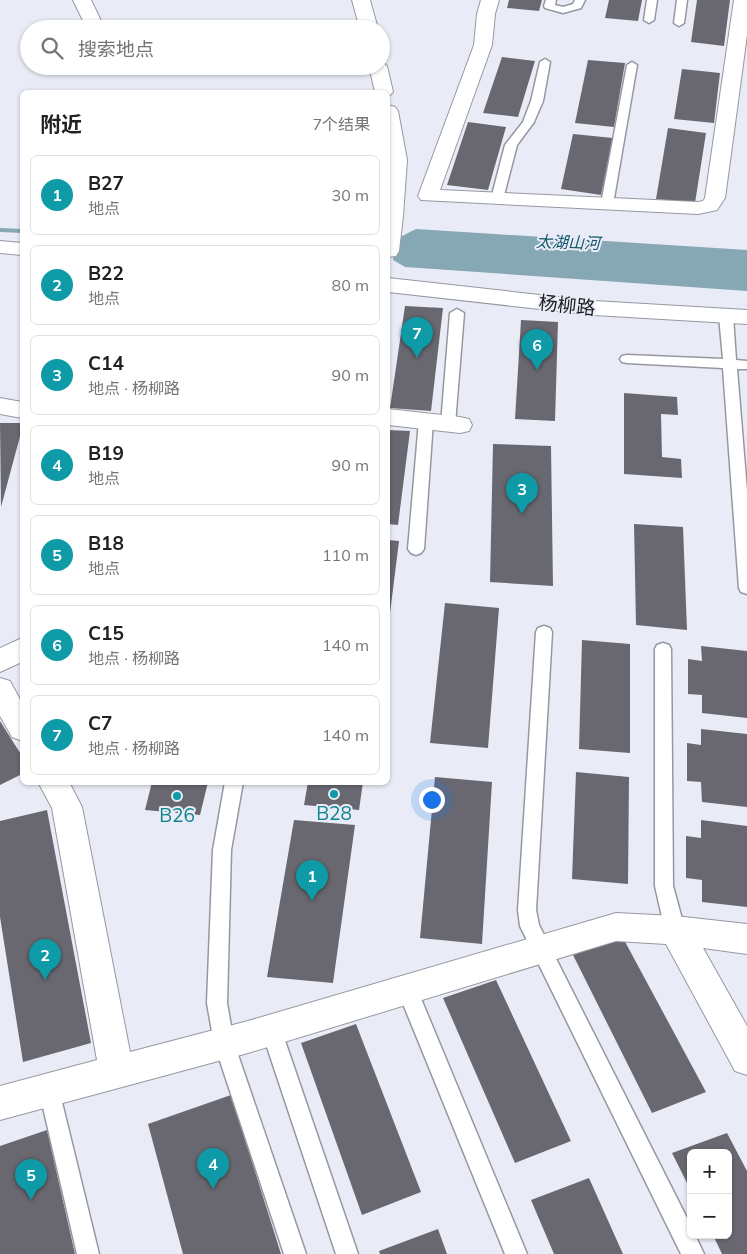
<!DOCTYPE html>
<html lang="zh">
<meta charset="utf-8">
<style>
body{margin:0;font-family:Mulish,"Noto Sans SC",sans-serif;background:#f2f2f2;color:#202124}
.controls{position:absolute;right:15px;bottom:15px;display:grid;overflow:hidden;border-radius:8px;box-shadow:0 1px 4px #0004}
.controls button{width:45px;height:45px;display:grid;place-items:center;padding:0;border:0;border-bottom:1px solid #e0e0e0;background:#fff;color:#202124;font:25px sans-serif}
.you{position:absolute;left:431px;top:799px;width:18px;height:18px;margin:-12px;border:4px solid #fff;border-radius:50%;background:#1a73e8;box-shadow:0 0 0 8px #1a73e833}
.badge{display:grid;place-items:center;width:32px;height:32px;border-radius:50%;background:#3867d7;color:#fff;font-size:16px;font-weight:700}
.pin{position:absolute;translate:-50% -41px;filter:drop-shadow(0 1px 2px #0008)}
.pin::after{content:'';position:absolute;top:26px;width:18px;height:15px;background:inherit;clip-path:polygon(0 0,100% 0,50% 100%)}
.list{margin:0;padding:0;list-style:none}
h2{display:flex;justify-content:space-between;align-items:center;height:65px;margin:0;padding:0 20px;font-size:21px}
h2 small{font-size:16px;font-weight:400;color:#757577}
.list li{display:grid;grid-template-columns:32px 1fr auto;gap:15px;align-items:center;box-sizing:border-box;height:80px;margin:0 10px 10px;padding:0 10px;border:1px solid #e0e0e0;border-radius:8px}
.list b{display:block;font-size:19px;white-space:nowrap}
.list p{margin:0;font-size:16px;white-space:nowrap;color:#757577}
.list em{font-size:16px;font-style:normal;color:#757577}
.icon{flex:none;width:28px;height:28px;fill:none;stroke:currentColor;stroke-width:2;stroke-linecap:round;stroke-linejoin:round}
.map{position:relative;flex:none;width:747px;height:1254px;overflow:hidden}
.search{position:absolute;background:#fff;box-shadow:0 1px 4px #0004;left:20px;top:20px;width:370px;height:55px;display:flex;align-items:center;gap:12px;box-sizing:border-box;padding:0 18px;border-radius:28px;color:#757577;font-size:19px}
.panel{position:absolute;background:#fff;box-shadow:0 1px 4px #0004;left:20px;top:90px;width:370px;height:695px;border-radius:8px}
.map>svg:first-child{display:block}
</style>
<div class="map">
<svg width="747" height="1254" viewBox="0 0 747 1254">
<rect width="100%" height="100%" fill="#e9ecf6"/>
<path fill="#86a8b5" d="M416 229 747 250V291L405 267 393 260 396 239Z"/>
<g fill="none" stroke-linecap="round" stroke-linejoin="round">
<path fill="#86a8b5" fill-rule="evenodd" d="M0 228 22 229V233L0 232Z"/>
</g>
<path fill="#696870" d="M509 0H542L539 11 507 8Z
M609 0H642L638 21 605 18Z
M697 0H730L724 46 691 42Z
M502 57 535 61 518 117 483 113Z
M588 60 625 63 614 127 575 123Z
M682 69 720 73 714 123 674 119Z
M468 122 506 127 488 190 447 185Z
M668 128 706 133 695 203 656 199Z
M573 134 613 138 601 195 561 189Z
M405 306 443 308 431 411 390 408Z
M521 320 558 322 555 421 515 419Z
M624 393 677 397 678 415 661 414 662 457 681 459 682 478 624 474Z
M0 423H22V429L1 507Z
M388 430 410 431 398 525 388 524Z
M493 444 551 446 553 586 490 582Z
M634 524 683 527 687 630 636 625Z
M388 540 399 541 389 621H388Z
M445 603 499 608 488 748 430 743Z
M582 640 630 644V753L579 749Z
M701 646 747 651V718L702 713V695L688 694V659L702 661Z
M0 721 22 756V774L0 785Z
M701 729 747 734V807L702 802 701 782 687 781V743L701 745Z
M576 772 629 777 628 884 572 879Z
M435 777 492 782 482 944 420 938Z
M152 782H208L200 815 145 810Z
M308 782H363L359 810 304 805Z
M47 810 91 1043 23 1062 0 917V821Z
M294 820 355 825 333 983 267 977Z
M701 820 747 826V907L702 902V880L686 878V836L701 838Z
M623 938 706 1092 652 1113 573 955Z
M496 980 571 1141 515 1163 443 998Z
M356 1024 421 1192 362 1215 301 1043Z
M231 1095 281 1254H183L148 1124Z
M47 1130 75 1254H0V1146Z
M727 1133 747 1171V1254H722L713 1235H728V1153H691V1191L672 1153Z
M589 1178 623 1254H554L531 1200Z
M438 1229 447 1254H380L379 1251Z"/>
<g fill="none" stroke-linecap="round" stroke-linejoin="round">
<g stroke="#9698a1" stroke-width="3">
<path id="service" d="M546 0H556L555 5 563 7 573 4 575 0H585L581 8 563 13 545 8 544 6Z
M647 0H657L654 20 649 23 644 20Z
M677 0H687L684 23 679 26 674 23Z
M545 59 550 62 543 101 534 122 517 145 503 199 501 202H493L491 199 505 145 523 122 531 101 540 62Z
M632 62 637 65 613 204 607 208 601 204 627 65Z
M457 309 464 313 455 424 453 427H443L441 424 450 313Z
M726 312 733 316 736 360 747 361V369H737L747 491V594L741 592 739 588 723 368 627 363 622 362 620 359 622 356 627 355 723 359 719 316Z
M426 416 431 418 433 421 424 549 421 553 416 555 411 553 408 549 419 421 421 418Z
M544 626 550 628 552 632 536 910 539 925 691 1226V1235H695L704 1254H681L520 926 518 910 536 632 538 628Z
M663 643 669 645 671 649 673 886 685 930 682 936 675 939 668 936 665 930 655 886V649L657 645Z
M225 782H243L231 850 227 1003 234 1043 306 1254H284L214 1043 207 1003 213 850Z
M407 980 414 983 417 989 527 1254H505L397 989 400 983Z
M271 1020 278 1022 281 1029 358 1254H336L261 1029 264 1022Z
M49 1080 56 1083 59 1090 99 1254H77L39 1090 42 1083Z"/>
</g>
<g stroke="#9698a1" stroke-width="2">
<path id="minor" d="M73 0H91L105 29H87Z
M352 0H370L378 29H360Z
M481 0H499L495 14 492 45 440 190 698 202 703 201 705 198 734 0H747V35L725 198 717 210 698 214 421 200 418 196 474 45 477 14Z
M381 61 387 66 393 92 388 97V92H375L369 66H381Z
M104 66H122V67L119 71 113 72 107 71Z
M388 105 395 107 398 111 407 160 403 216 399 251 396 256 388 257Z
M0 398 22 402V418L0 414Z
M388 409 460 417 469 419 472 425 469 431 460 433 388 425Z
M22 638V662L0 672V648Z
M0 678 10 681 22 703V741L12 737 0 716Z
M38 782H69L82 807 130 1052 248 1021 616 913 675 916 747 924V954L703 948 747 1026V1075L735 1071 666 944 616 941 248 1053 0 1120V1086L97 1060 52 808Z"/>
</g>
<g stroke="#9698a1" stroke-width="2">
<path id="tertiary" d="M0 241 22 243V255L0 253Z
M388 278 594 301 747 310V324L594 315 388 292Z"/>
</g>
<use href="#service" fill="#fff" fill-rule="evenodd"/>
<use href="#minor" fill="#fff" fill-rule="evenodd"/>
<use href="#tertiary" fill="#fff" fill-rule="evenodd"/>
</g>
<g fill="#0f9aa8" stroke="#e9ecf6" stroke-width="2">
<circle cx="334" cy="794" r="5"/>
<circle cx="177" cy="796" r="5"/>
</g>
<g text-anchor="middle" stroke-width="4" stroke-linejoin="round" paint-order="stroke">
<g font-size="16" font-style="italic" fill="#0f5569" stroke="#e9ecf6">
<text transform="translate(568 242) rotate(2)" y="6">太湖山河</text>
</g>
<g font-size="19" fill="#1c1d20" stroke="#e9ecf6">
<text transform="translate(567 305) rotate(6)" y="7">杨柳路</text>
</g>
<g font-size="19" fill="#0d838f" stroke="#e9ecf6">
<text x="334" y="820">B28</text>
<text x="177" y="822">B26</text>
</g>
</g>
</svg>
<div class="controls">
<button>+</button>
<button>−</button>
</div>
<div class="you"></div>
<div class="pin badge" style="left:312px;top:901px;background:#0f9aa8">1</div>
<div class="pin badge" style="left:45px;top:980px;background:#0f9aa8">2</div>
<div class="pin badge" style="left:522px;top:514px;background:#0f9aa8">3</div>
<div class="pin badge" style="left:213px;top:1189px;background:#0f9aa8">4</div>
<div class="pin badge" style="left:31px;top:1200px;background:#0f9aa8">5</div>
<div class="pin badge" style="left:537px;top:370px;background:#0f9aa8">6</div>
<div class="pin badge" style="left:417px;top:358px;background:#0f9aa8">7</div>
<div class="search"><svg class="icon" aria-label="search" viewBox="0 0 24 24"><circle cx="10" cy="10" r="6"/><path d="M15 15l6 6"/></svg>搜索地点</div>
<section class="panel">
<h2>附近<small>7个结果</small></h2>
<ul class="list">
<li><span class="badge" style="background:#0f9aa8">1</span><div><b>B27</b><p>地点</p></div><em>30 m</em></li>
<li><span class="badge" style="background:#0f9aa8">2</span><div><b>B22</b><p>地点</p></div><em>80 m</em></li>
<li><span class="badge" style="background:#0f9aa8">3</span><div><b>C14</b><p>地点 · 杨柳路</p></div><em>90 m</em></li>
<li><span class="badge" style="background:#0f9aa8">4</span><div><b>B19</b><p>地点</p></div><em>90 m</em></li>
<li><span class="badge" style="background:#0f9aa8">5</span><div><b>B18</b><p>地点</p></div><em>110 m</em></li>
<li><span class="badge" style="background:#0f9aa8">6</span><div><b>C15</b><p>地点 · 杨柳路</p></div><em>140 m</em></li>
<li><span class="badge" style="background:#0f9aa8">7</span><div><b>C7</b><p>地点 · 杨柳路</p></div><em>140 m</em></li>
</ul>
</section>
</div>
